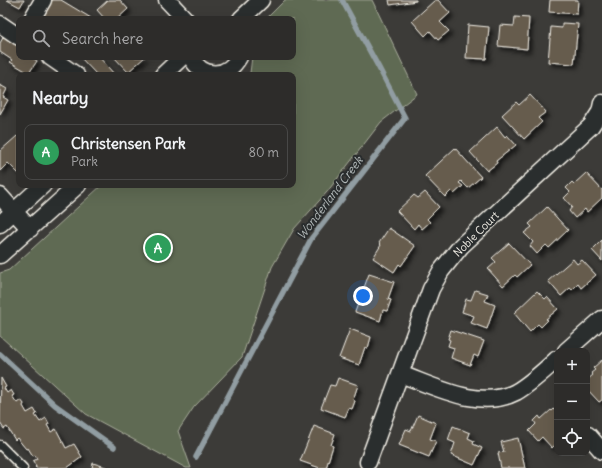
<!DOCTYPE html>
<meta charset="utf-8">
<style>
body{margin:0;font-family:Delius,sans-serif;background:#353432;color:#f1f3f6}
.controls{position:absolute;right:12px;bottom:12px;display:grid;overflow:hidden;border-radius:8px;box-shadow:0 4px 16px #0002}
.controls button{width:36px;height:36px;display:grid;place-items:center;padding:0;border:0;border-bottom:1px solid #484847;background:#2d2c2a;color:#f1f3f6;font:20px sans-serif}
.you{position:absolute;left:363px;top:296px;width:14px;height:14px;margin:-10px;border:3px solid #fff;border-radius:50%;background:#1a73e8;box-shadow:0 0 0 6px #1a73e833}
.badge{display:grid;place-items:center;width:26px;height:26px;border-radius:50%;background:#ff9aa2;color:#fff;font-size:13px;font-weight:700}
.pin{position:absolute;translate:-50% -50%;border:2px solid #fff;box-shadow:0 1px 4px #0006}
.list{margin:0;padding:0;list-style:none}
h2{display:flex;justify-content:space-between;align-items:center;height:52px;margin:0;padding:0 16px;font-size:17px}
h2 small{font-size:13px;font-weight:400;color:#a7a7a8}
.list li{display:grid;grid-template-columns:26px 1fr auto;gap:12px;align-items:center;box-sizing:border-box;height:56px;margin:0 8px 8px;padding:0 8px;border:1px solid #484847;border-radius:8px}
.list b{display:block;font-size:15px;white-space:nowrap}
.list p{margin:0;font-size:13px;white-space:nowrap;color:#a7a7a8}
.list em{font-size:13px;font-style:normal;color:#a7a7a8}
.icon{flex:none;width:22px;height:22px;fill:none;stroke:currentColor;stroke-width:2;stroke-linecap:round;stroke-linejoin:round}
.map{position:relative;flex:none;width:602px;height:468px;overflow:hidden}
.search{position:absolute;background:#2d2c2a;box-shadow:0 4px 16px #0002;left:16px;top:16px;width:280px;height:44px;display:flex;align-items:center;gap:10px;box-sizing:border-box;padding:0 14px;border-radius:8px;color:#a7a7a8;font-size:15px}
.panel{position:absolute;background:#2d2c2a;box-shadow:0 4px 16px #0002;left:16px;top:72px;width:280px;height:116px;border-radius:8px}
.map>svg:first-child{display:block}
</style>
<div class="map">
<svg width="602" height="468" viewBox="0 0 602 468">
<defs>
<filter id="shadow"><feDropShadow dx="3.5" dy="3.5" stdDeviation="2" flood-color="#0009"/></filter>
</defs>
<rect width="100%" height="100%" fill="#3c3b38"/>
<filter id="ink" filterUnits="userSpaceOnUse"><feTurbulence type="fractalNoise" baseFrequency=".025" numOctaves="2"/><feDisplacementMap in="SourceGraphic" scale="8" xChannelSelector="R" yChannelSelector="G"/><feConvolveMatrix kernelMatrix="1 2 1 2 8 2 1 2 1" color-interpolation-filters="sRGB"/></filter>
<g filter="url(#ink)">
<path fill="#5f6b52" stroke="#aaae9d" d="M285 0H372L417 94 381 122 327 192 294 229 272 267 242 357 194 407 178 431 191 468H186L86 414 0 336V273L9 270 102 185H293V75H247L250 73 252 57H293V19H266Z"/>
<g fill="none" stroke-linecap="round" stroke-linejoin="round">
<path stroke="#919da2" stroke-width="5.5" d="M0 354 55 405 114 447
M196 457 311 239 405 118 379 68 342 0"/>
</g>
<path fill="#665b4e" stroke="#f4f1e8" filter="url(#shadow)" d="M7 0H24L20 7Z
M48 0H61L91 18 36 19Z
M108 0H120L128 9 117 19H105L97 10Z
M389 0H416V1L390 5Z
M435 0H438L450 13 440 22 449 31 438 40 430 31 425 36 412 21Z
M550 0H578L577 14 549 12Z
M515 17 529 18 527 49 498 46 500 25 514 26Z
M562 23 578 24 574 64 548 62 551 27 562 28Z
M468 25 489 27 486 59 466 58Z
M4 36 19 45V57H31L37 61 29 73 10 62 12 60 0 52V43Z
M80 57H99L115 75H97Z
M114 57H145L128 72Z
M0 85 7 89 3 97 8 100 0 114Z
M530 95 546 112 538 118 542 122 524 139 502 115 516 102 519 105Z
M497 127 505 137 507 135 516 145 496 161 497 163 487 171 470 152Z
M17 136 19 138V174L8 163 0 171V151Z
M455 148 481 177 468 188 461 181 459 183 463 186 454 194 451 191 445 197 425 176Z
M586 173 602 190V198L587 212 585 209 575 218 569 211 572 207 564 198 570 192 566 188 572 182 574 184Z
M425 192 439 207 427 219 430 222 422 229 418 224 414 229 397 211 414 195 418 198Z
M547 207 568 230 549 248 546 245 537 254 530 246 533 242 524 233 532 227 529 224Z
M389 228 415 246 401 266 399 264 394 272 373 258 381 245 379 243Z
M602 240V261L592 250Z
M509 243 530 265 517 277 515 275 503 286 488 269 496 262 492 258Z
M573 259 577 264 582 260 596 275 581 288 578 284 572 290 570 288 561 296 548 281Z
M369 274 394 282 388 299 391 300 387 311 383 310 380 321 355 312Z
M475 290 488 294 485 301 495 305 487 329 471 323 474 316 462 312 466 299 471 300Z
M537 291 545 299 547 297 558 309 546 319 548 320 541 327 538 324 530 332 514 313Z
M350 329 371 337 368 348 365 347 359 365 339 358Z
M451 330 484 341 478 357 474 355 470 365 451 358 454 348 448 346 450 340 448 339Z
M602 360V400L599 402 587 389V380L593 375 591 373 595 370 593 368Z
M1 378 6 387 4 388 7 393 11 390 14 395 12 396 17 403 21 400 24 404 23 406 27 413 34 409 37 414 35 415 40 422 46 418 49 424 47 425 51 432 56 429 66 448 74 444 82 457 67 468H36L35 467 36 466 33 461 37 459 35 455 33 456 28 448 26 449 17 438 15 440 7 427 4 429 0 423Z
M338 378 358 385 353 400 355 401 352 409 349 408 345 417 321 408 330 385 335 386Z
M554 409 557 411V443L552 448 542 437 538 441 529 431 536 424 534 421 539 416 541 419 551 410 552 411Z
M418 415 436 423 430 439 436 441 429 457 399 445 406 429 411 431Z
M314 426 335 434 331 445 333 446 326 468H320L300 461Z
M453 426 470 433 468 438 474 441 473 444 482 448 474 465 451 455 455 443 448 440Z
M518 438 525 468H501L498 453 504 452 501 442Z
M93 463 109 468H92Z"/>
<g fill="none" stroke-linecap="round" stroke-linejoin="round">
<g stroke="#f4f1e8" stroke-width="11">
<path id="service" d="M0 445 23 468"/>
</g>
<g stroke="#f4f1e8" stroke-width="19">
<path id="minor" d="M167 0 185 19
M32 19 43 0
M241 19 261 0
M0 24 19 37
M50 57 76 75
M191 57C202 79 227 79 239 57
M163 75 182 57
M0 196 30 229
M0 224 43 185
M0 255 78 185
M566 351 602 319
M400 374C434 386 480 411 516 392 530 384 544 371 557 359
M588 435 602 451
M368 462 431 289 441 271 461 246 591 126 600 112 602 103"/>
</g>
<use href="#service" stroke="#2a2d2e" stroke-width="8"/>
<use href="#minor" stroke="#2a2d2e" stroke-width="16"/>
</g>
</g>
<g text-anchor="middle" stroke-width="4" stroke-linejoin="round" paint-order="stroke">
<g font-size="11" fill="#f4f1e8" stroke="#2a2d2e">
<text transform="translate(476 234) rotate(-45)" y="4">Noble Court</text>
</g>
<g font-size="12" font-style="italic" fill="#b2b9b9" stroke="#2a2d2e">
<text transform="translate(330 198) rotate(-53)" y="4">Wonderland Creek</text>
</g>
</g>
</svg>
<div class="controls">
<button>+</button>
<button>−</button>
<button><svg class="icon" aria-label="locate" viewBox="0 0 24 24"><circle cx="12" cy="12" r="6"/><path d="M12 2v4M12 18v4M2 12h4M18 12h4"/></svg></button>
</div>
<div class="you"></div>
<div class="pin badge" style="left:158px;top:248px;background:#2e9e5b">A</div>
<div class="search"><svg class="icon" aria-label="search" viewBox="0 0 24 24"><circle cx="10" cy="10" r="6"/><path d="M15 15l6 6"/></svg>Search here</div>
<section class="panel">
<h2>Nearby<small></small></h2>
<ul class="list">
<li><span class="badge" style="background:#2e9e5b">A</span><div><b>Christensen Park</b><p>Park</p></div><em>80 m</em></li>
</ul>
</section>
</div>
